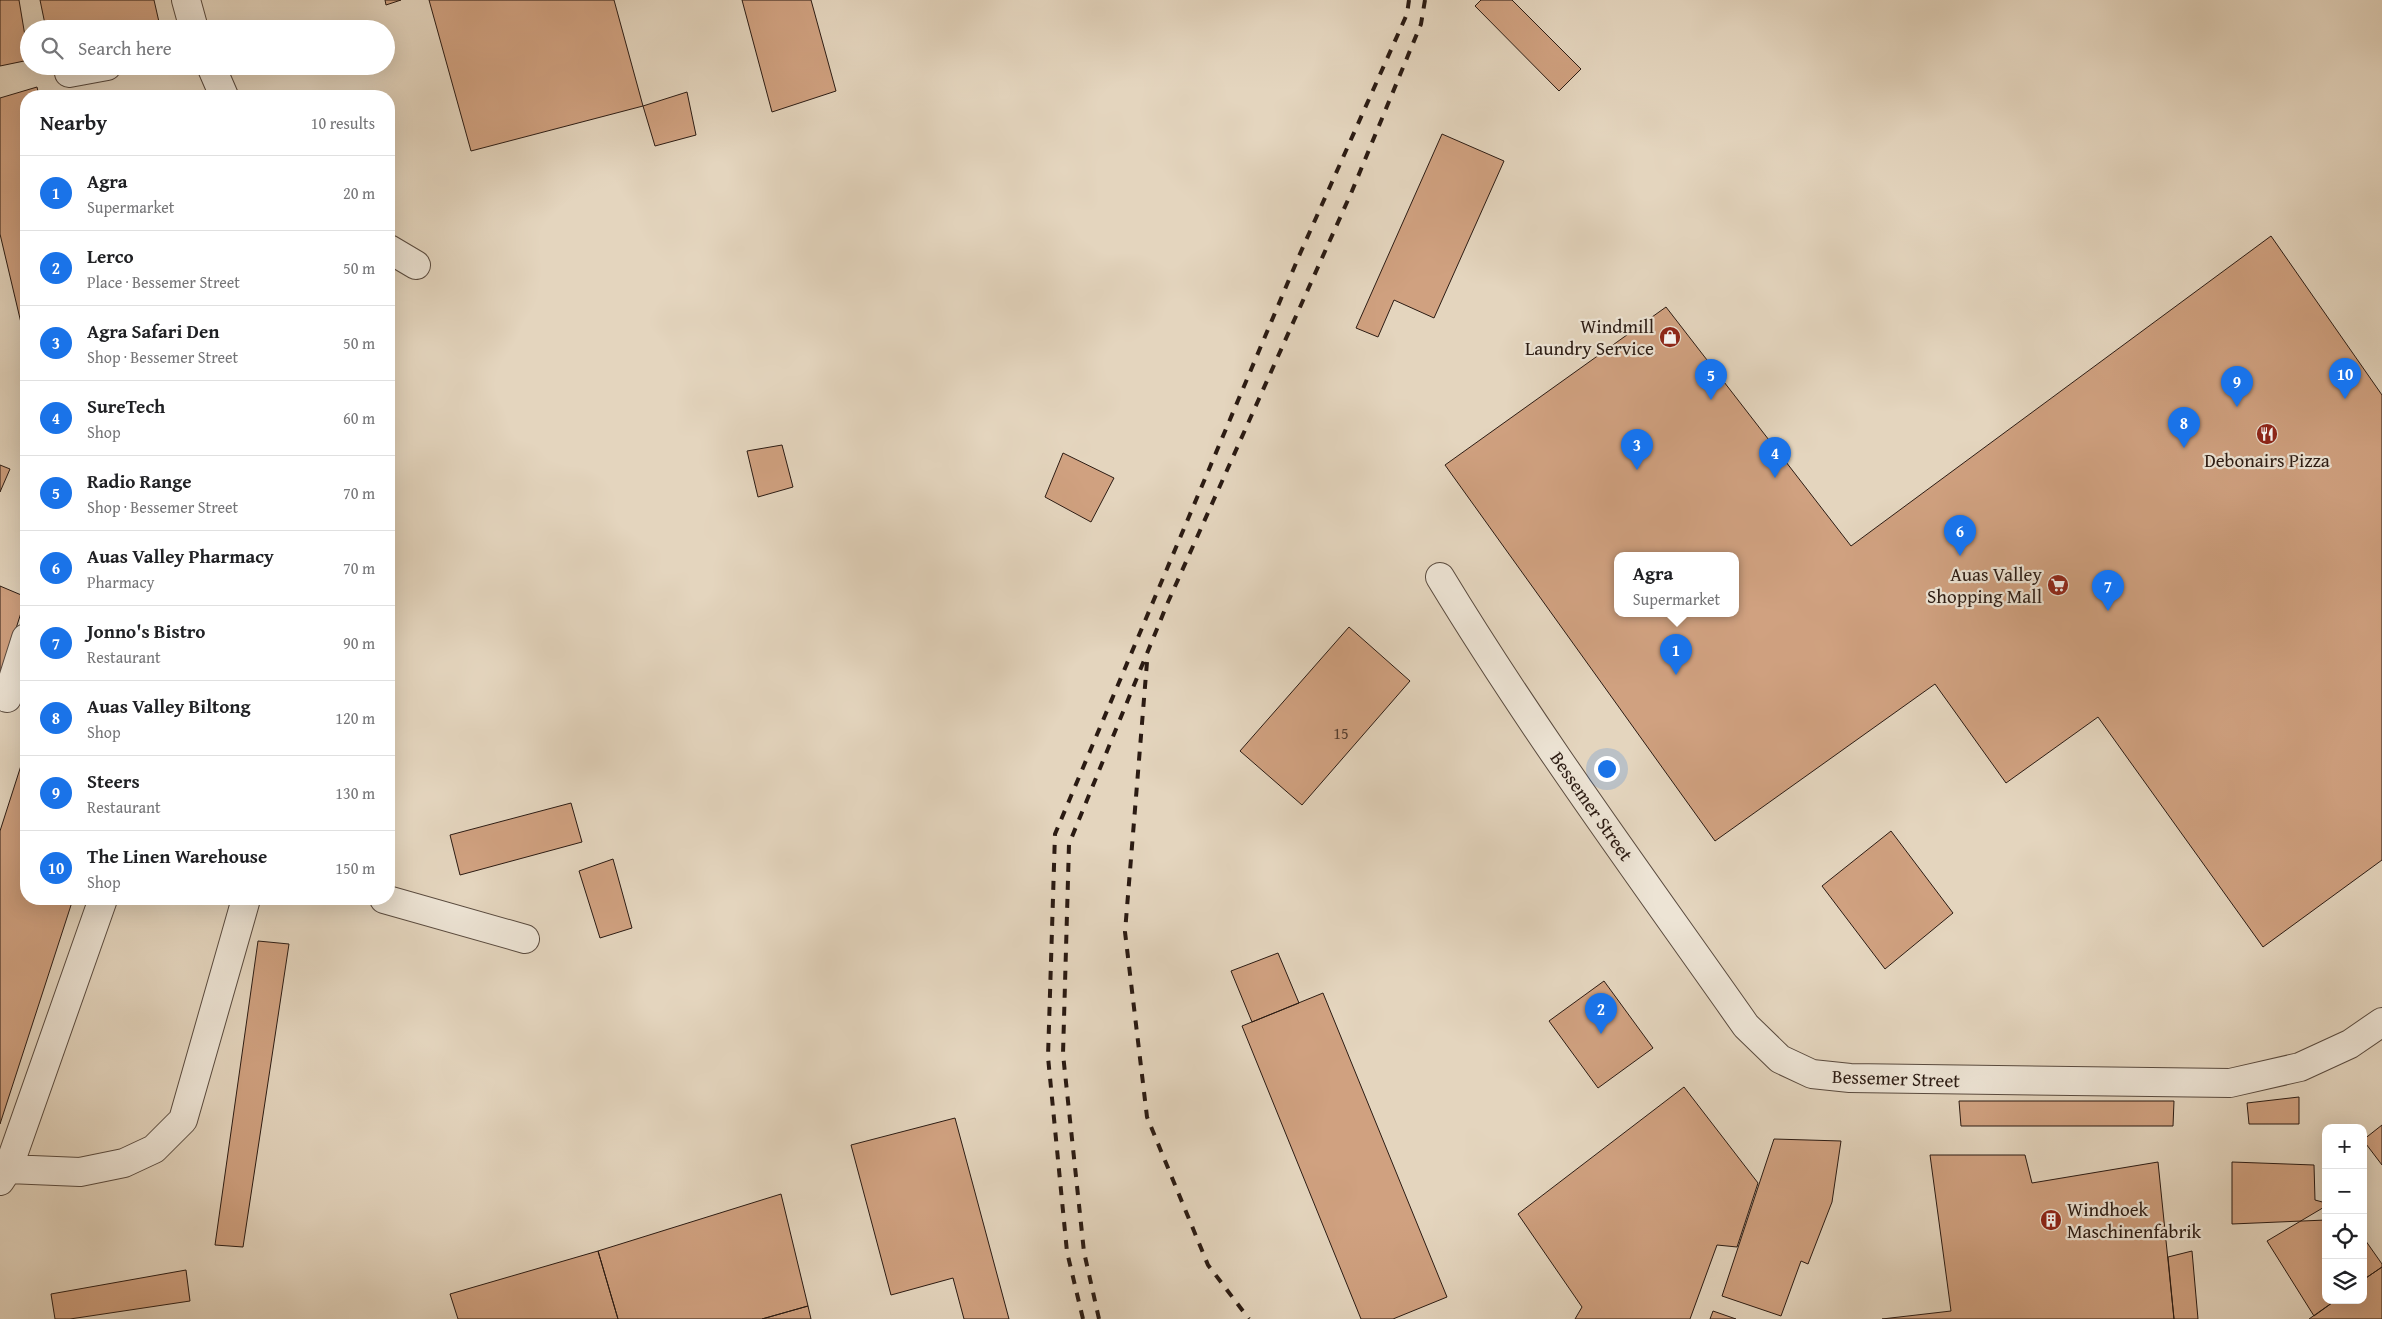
<!DOCTYPE html>
<meta charset="utf-8">
<style>
body{margin:0;font-family:"Gentium Book Plus",serif;background:#f2f2f2;color:#202124}
.controls{position:absolute;right:15px;bottom:15px;display:grid;overflow:hidden;border-radius:10px;box-shadow:0 5px 20px #0002}
.controls button{width:45px;height:45px;display:grid;place-items:center;padding:0;border:0;border-bottom:1px solid #e0e0e0;background:#fff;color:#202124;font:25px sans-serif}
.you{position:absolute;left:1606px;top:768px;width:18px;height:18px;margin:-12px;border:4px solid #fff;border-radius:50%;background:#1a73e8;box-shadow:0 0 0 8px #1a73e833}
.badge{display:grid;place-items:center;width:32px;height:32px;border-radius:50%;background:#1a73e8;color:#fff;font-size:16px;font-weight:700}
.pin{position:absolute;translate:-50% -41px;filter:drop-shadow(0 1px 2px #0008)}
.pin::after{content:'';position:absolute;top:26px;width:18px;height:15px;background:inherit;clip-path:polygon(0 0,100% 0,50% 100%)}
.popup{position:absolute;left:1614px;top:552px;width:125px;height:65px;box-sizing:border-box;display:grid;place-content:center;border-radius:10px;background:#fff;filter:drop-shadow(0 1px 4px #0005);font-size:16px;white-space:nowrap;color:#757577}
.popup b{font-size:19px;color:#202124}
.popup::after{content:'';position:absolute;left:50%;top:100%;margin-left:-10px;border:10px solid transparent;border-top-color:#fff}
.list{margin:0;padding:0;list-style:none}
h2{display:flex;justify-content:space-between;align-items:center;height:65px;margin:0;padding:0 20px;font-size:21px}
h2 small{font-size:16px;font-weight:400;color:#757577}
.list li{display:grid;grid-template-columns:32px 1fr auto;gap:15px;align-items:center;box-sizing:border-box;height:75px;padding:0 20px;border-top:1px solid #e0e0e0}
.list b{display:block;font-size:19px;white-space:nowrap}
.list p{margin:0;font-size:16px;white-space:nowrap;color:#757577}
.list em{font-size:16px;font-style:normal;color:#757577}
.icon{flex:none;width:28px;height:28px;fill:none;stroke:currentColor;stroke-width:2;stroke-linecap:round;stroke-linejoin:round}
.map{position:relative;flex:none;width:2382px;height:1319px;overflow:hidden}
.search{position:absolute;background:#fff;box-shadow:0 5px 20px #0002;left:20px;top:20px;width:375px;height:55px;display:flex;align-items:center;gap:12px;box-sizing:border-box;padding:0 18px;border-radius:28px;color:#757577;font-size:19px}
.panel{position:absolute;background:#fff;box-shadow:0 5px 20px #0002;left:20px;top:90px;width:375px;height:815px;border-radius:20px}
.map>svg:first-child{display:block}
</style>
<div class="map">
<svg width="2382" height="1319" viewBox="0 0 2382 1319">
<rect width="100%" height="100%" fill="#e4d5be"/>
<filter id="stains"><feTurbulence type="fractalNoise" baseFrequency=".004" numOctaves="4"/><feColorMatrix values="0 0 0 0 .2 0 0 0 0 .09 0 0 0 0 .02 0 0 0 .5 -.17"/></filter>
<radialGradient id="worn" r=".72"><stop offset=".6" stop-color="#630" stop-opacity="0"/><stop offset="1" stop-color="#630" stop-opacity=".3"/></radialGradient>
<path fill="#d0a180" stroke="#2b1b13" fill-rule="evenodd" d="M0 0H19L29 60 0 66Z
M40 0H154L159 22 131 29H46Z
M385 0H401L386 5Z
M429 0H614L643 106 471 151Z
M742 0H811L836 91 772 112Z
M1481 0H1512L1581 69 1559 91 1475 6Z
M37 87 39 96H26V344L0 234V98Z
M687 92 696 135 655 146 643 106Z
M1442 134 1504 161 1434 318 1394 300 1378 337 1356 328Z
M2271 236 2382 395V860L2263 947 2098 717 2006 783 1935 684 1715 841 1445 465 1666 307 1851 546ZM1617 556H1735V614H1617Z
M782 445 793 487 758 497 747 451Z
M1063 453 1114 478 1091 522 1045 497Z
M0 465 10 469 0 492Z
M0 586 26 597 0 679Z
M1349 627 1410 681 1302 805 1240 751Z
M26 750V899H73L0 1124V831Z
M571 803 582 842 460 875 450 835Z
M1891 831 1953 913 1885 969 1822 886Z
M613 859 632 928 600 938 579 871Z
M258 941 289 944 243 1247 215 1245Z
M1278 953 1299 1003 1252 1022 1231 971Z
M1604 981 1653 1048 1598 1088 1549 1021Z
M1323 993 1447 1297 1393 1319H1361L1242 1026Z
M1684 1087 1758 1183 1737 1247 1717 1245 1690 1319H1575L1582 1307 1518 1214Z
M2299 1097V1124H2249L2247 1103Z
M1959 1101H2174L2173 1126H1961Z
M955 1118 1009 1319H964L953 1278 891 1295 851 1145Z
M2382 1125V1165L2363 1140Z
M1774 1139 1841 1141 1832 1202 1808 1264 1801 1261 1781 1316 1722 1296Z
M1930 1155H2025L2032 1183 2158 1162 2174 1319H1882L1951 1311Z
M2232 1162 2314 1165 2315 1200 2326 1203V1220L2232 1224Z
M781 1194 808 1306 762 1319H618L598 1251Z
M2326 1206V1300H2336L2314 1316 2267 1241Z
M2363 1237 2382 1264V1267L2363 1280Z
M598 1251 618 1319H458L450 1294Z
M2192 1251 2198 1319H2174L2168 1257Z
M2382 1267V1319H2309L2336 1300H2363V1280Z
M186 1270 190 1301 70 1319H55L51 1294Z
M808 1306 811 1319H762Z
M1713 1311 1736 1319H1710Z"/>
<g fill="none" stroke-linecap="round" stroke-linejoin="round">
<g stroke="#594a3e" stroke-width="30">
<path id="minor" d="M186 0 194 29
M211 66 224 96
M69 73 107 66
M389 249 416 265
M1440 577C1534 732 1642 878 1746 1026L1780 1059 1812 1074 1850 1078 2230 1083 2300 1067 2350 1044 2382 1022
M7 698 26 638
M384 899 525 939
M8 1169 103 899
M0 1181 8 1169 80 1172 124 1163 154 1149 183 1120 246 899"/>
</g>
<use href="#minor" stroke="#ede4d5" stroke-width="28"/>
<path stroke="#2b1b13" stroke-width="4" stroke-dasharray="9 9" stroke-linecap="butt" d="M1147 662 1125 932 1147 1117 1208 1265 1249 1319
M1083 1319 1067 1252 1048 1057 1055 834 1299 256 1407 14 1409 0
M1099 1319 1084 1252 1063 1054 1069 844 1168 602 1352 191 1421 24 1425 0"/>
</g>
<defs>
<g id="shop-disc" transform="scale(1.125)"><circle r="9.5" fill="#8f2418" stroke="#ede4d5"/><path d="M-5-2.5h2.3a2.7 3.5 0 0 1 5.4 0H5L5.5 6h-11ZM-1.5-2.5h3a1.5 2.3 0 0 0-3 0Z" fill="#fff"/></g>
<g id="restaurant-disc" transform="scale(1.125)"><circle r="9.5" fill="#8f2418" stroke="#ede4d5"/><path d="M-5-6h1v4h1v-4h1v4h1v-4h1v5L-1.5 .5V6h-2V.5L-5-1ZM5-6V6H3V1.5H1.5Q1.5-4 5-6Z" fill="#fff"/></g>
<g id="supermarket-disc" transform="scale(1.125)"><circle r="9.5" fill="#8f2418" stroke="#ede4d5"/><path d="M-6-5.5h2.5l.6 2H6L4.5 2H-2.5L-4.4-4H-6ZM-1.5 3.2a1.3 1.3 0 1 0 .1 0ZM3 3.2a1.3 1.3 0 1 0 .1 0Z" fill="#fff"/></g>
<g id="building-disc" transform="scale(1.125)"><circle r="9.5" fill="#8f2418" stroke="#ede4d5"/><path d="M-4-6H4V6H1V3H-1V6H-4ZM-2.5-4.3h1.7v1.8h-1.7ZM.8-4.3h1.7v1.8H.8ZM-2.5-1h1.7V.8h-1.7ZM.8-1h1.7V.8H.8Z" fill="#fff"/></g>
</defs>
<g fill-rule="evenodd">
<use href="#shop-disc" x="1670" y="337"/>
<use href="#restaurant-disc" x="2267" y="434"/>
<use href="#supermarket-disc" x="2058" y="585"/>
<use href="#building-disc" x="2051" y="1220"/>
</g>
<g text-anchor="middle" stroke-width="4.5" stroke-linejoin="round" paint-order="stroke">
<g font-size="16" fill="#543c2e">
<text x="1341" y="739">15</text>
</g>
<g font-size="19" fill="#2b1b13" stroke="#ede4d5" text-anchor="end">
<text x="1654" y="333">Windmill<tspan x="1654" dy="22">Laundry Service</tspan></text>
<text x="2267" y="467" text-anchor="middle">Debonairs Pizza</text>
<text x="2042" y="581">Auas Valley<tspan x="2042" dy="22">Shopping Mall</tspan></text>
<text x="2067" y="1216" text-anchor="start">Windhoek<tspan x="2067" dy="22">Maschinenfabrik</tspan></text>
</g>
<g font-size="19" fill="#2b1b13" stroke="#ede4d5">
<text transform="translate(1592 806) rotate(55)" y="7">Bessemer Street</text>
<text transform="translate(1896 1078) rotate(2)" y="7">Bessemer Street</text>
</g>
</g>
<rect width="100%" height="100%" filter="url(#stains)"/>
<rect width="100%" height="100%" fill="url(#worn)"/>
</svg>
<div class="controls">
<button>+</button>
<button>−</button>
<button><svg class="icon" aria-label="locate" viewBox="0 0 24 24"><circle cx="12" cy="12" r="6"/><path d="M12 2v4M12 18v4M2 12h4M18 12h4"/></svg></button>
<button><svg class="icon" aria-label="layers" viewBox="0 0 24 24"><path d="M12 4l9 5-9 5-9-5zM3 14l9 5 9-5"/></svg></button>
</div>
<div class="you"></div>
<div class="pin badge" style="left:1676px;top:675px">1</div>
<div class="popup"><b>Agra</b>Supermarket</div>
<div class="pin badge" style="left:1601px;top:1034px">2</div>
<div class="pin badge" style="left:1637px;top:470px">3</div>
<div class="pin badge" style="left:1775px;top:478px">4</div>
<div class="pin badge" style="left:1711px;top:400px">5</div>
<div class="pin badge" style="left:1960px;top:556px">6</div>
<div class="pin badge" style="left:2108px;top:611px">7</div>
<div class="pin badge" style="left:2184px;top:448px">8</div>
<div class="pin badge" style="left:2237px;top:407px">9</div>
<div class="pin badge" style="left:2345px;top:399px">10</div>
<div class="search"><svg class="icon" aria-label="search" viewBox="0 0 24 24"><circle cx="10" cy="10" r="6"/><path d="M15 15l6 6"/></svg>Search here</div>
<section class="panel">
<h2>Nearby<small>10 results</small></h2>
<ul class="list">
<li><span class="badge">1</span><div><b>Agra</b><p>Supermarket</p></div><em>20 m</em></li>
<li><span class="badge">2</span><div><b>Lerco</b><p>Place · Bessemer Street</p></div><em>50 m</em></li>
<li><span class="badge">3</span><div><b>Agra Safari Den</b><p>Shop · Bessemer Street</p></div><em>50 m</em></li>
<li><span class="badge">4</span><div><b>SureTech</b><p>Shop</p></div><em>60 m</em></li>
<li><span class="badge">5</span><div><b>Radio Range</b><p>Shop · Bessemer Street</p></div><em>70 m</em></li>
<li><span class="badge">6</span><div><b>Auas Valley Pharmacy</b><p>Pharmacy</p></div><em>70 m</em></li>
<li><span class="badge">7</span><div><b>Jonno's Bistro</b><p>Restaurant</p></div><em>90 m</em></li>
<li><span class="badge">8</span><div><b>Auas Valley Biltong</b><p>Shop</p></div><em>120 m</em></li>
<li><span class="badge">9</span><div><b>Steers</b><p>Restaurant</p></div><em>130 m</em></li>
<li><span class="badge">10</span><div><b>The Linen Warehouse</b><p>Shop</p></div><em>150 m</em></li>
</ul>
</section>
</div>
